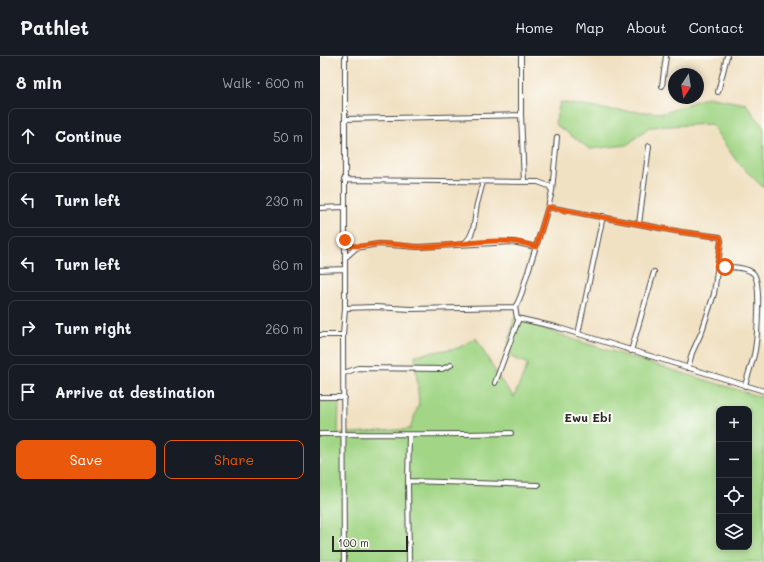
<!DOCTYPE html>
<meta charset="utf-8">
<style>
body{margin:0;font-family:Mali,sans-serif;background:#242831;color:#f1f3f6}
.controls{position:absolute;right:12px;bottom:12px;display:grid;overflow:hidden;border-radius:8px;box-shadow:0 2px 6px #0003}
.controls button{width:36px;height:36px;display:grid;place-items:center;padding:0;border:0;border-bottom:1px solid #363941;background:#171b24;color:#f1f3f6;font:20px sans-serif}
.compass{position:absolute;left:348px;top:12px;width:36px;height:36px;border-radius:50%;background:#171b24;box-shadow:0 2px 6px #0003;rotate:192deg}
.scale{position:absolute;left:12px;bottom:10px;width:76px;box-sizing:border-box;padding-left:4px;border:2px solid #2b2b2b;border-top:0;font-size:11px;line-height:14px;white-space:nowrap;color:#2b2b2b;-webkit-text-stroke:3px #fdfcf7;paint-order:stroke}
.stop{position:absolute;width:12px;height:12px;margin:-9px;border:3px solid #ea580c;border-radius:50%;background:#fff}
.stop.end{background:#ea580c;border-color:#fff;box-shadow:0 1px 4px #0008}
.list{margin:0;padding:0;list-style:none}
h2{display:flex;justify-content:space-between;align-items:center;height:52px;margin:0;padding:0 16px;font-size:17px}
h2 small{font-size:13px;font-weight:400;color:#9ea1a6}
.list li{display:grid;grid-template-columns:26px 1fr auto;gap:12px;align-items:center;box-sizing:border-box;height:56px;margin:0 8px 8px;padding:0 8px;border:1px solid #363941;border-radius:8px}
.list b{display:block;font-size:15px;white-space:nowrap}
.list em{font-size:13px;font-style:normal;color:#9ea1a6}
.actions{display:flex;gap:8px;padding:12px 16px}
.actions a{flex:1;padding:9px 0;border:1px solid #ea580c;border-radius:8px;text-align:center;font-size:14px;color:#ea580c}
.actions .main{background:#ea580c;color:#fff}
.icon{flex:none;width:22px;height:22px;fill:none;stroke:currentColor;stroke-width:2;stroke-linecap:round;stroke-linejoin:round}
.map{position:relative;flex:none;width:444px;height:506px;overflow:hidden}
header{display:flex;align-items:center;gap:24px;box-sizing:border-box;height:56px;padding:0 20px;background:#171b24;border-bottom:1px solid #363941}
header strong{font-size:19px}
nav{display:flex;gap:22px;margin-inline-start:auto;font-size:14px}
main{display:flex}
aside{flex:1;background:#171b24}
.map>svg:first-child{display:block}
</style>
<header>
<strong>Pathlet</strong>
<nav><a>Home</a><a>Map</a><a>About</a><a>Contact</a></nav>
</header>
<main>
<aside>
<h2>8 min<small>Walk · 600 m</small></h2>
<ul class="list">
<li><svg class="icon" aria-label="ahead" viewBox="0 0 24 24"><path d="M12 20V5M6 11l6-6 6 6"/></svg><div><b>Continue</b></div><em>50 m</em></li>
<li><svg class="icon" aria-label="left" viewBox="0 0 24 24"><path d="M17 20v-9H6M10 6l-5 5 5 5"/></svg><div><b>Turn left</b></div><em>230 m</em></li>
<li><svg class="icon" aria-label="left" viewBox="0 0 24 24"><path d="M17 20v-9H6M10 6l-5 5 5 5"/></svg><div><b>Turn left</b></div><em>60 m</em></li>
<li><svg class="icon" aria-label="right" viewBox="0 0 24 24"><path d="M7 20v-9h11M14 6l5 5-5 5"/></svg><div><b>Turn right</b></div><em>260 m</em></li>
<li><svg class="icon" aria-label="arrive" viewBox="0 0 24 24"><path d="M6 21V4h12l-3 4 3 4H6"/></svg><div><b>Arrive at destination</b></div></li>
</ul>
<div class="actions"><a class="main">Save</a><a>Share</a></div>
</aside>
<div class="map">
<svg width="444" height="506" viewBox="0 0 444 506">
<rect width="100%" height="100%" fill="#fdfcf7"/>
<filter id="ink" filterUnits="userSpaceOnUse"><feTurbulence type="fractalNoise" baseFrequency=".025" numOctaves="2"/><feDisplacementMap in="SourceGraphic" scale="8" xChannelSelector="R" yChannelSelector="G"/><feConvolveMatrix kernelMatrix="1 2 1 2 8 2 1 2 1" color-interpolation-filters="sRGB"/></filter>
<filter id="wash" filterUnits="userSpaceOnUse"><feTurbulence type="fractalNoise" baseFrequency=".012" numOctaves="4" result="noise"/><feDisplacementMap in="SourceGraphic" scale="16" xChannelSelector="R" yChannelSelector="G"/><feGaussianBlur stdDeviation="0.9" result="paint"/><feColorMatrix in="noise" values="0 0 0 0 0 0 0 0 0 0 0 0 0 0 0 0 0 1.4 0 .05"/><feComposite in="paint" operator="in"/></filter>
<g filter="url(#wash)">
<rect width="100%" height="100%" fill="#f1e1c3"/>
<path fill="#a2d686" stroke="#668058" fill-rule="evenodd" d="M387 41 426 48 444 72V132L418 107 391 68 329 71 307 89 270 93 235 68 240 46 289 54 344 57Z
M194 262 261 286 444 342V506H0V345H19L18 378 90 373 99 347 95 299 138 292 156 282 179 322 194 341 208 308 186 299ZM399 353H429V491H399Z"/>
</g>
<g filter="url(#ink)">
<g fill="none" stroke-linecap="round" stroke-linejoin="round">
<g stroke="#494642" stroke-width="6">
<path id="street" d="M201 0V59L204 126
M342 30 346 0
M398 36 407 0
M25 63 201 59
M24 124 218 126 229 130 232 135C226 162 216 189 208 216 203 229 203 240 195 251
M232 135 237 81
M228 151 361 176 400 181 401 185 394 238 382 275 372 297 368 312
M0 152 24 151
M319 168 329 90
M25 188 36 192
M143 188C156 179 154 162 157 148 159 141 161 133 163 126
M25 202 36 192 58 188 98 191 193 186 216 191
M397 210C408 212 425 210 433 217 442 225 437 281 435 294 433 306 428 318 425 330
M0 214 24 213
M25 252 55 251 90 253 195 251 197 262 236 271 444 335
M258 278 283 160
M0 279H23
M311 295 334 216
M24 317 38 312 122 313 131 309
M175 327 199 262
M0 341H24
M0 378C64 378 127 379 191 377
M89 379 88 425 218 429
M88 425 89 506
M24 506 23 279 25 252V0"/>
</g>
<use href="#street" stroke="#fff" stroke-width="4"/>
</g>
</g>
<g fill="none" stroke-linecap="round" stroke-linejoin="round" filter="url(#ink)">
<path stroke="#ea580c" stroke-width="5" d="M25 184V188C38 192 44 189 58 188 70 187 84 190 97 191 134 192 181 177 216 191L228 151 361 176 400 181 401 185 397 210 405 211"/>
</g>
<g text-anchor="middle" stroke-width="4" stroke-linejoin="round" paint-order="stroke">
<g font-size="12" font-weight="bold" fill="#2b2b2b" stroke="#fdfcf7">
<text x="268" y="366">Ewu Ebi</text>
</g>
</g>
</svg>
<div class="controls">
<button>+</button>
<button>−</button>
<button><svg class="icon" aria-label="locate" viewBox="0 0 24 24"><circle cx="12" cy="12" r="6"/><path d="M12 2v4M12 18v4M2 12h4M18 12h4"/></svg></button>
<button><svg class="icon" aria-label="layers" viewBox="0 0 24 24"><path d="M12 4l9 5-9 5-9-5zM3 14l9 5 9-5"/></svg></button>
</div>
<svg class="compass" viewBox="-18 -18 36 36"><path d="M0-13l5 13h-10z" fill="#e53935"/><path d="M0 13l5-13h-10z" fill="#9ea1a6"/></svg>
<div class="scale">100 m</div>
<div class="stop" style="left:405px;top:211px"></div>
<div class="stop end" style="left:25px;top:184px"></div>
</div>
</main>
